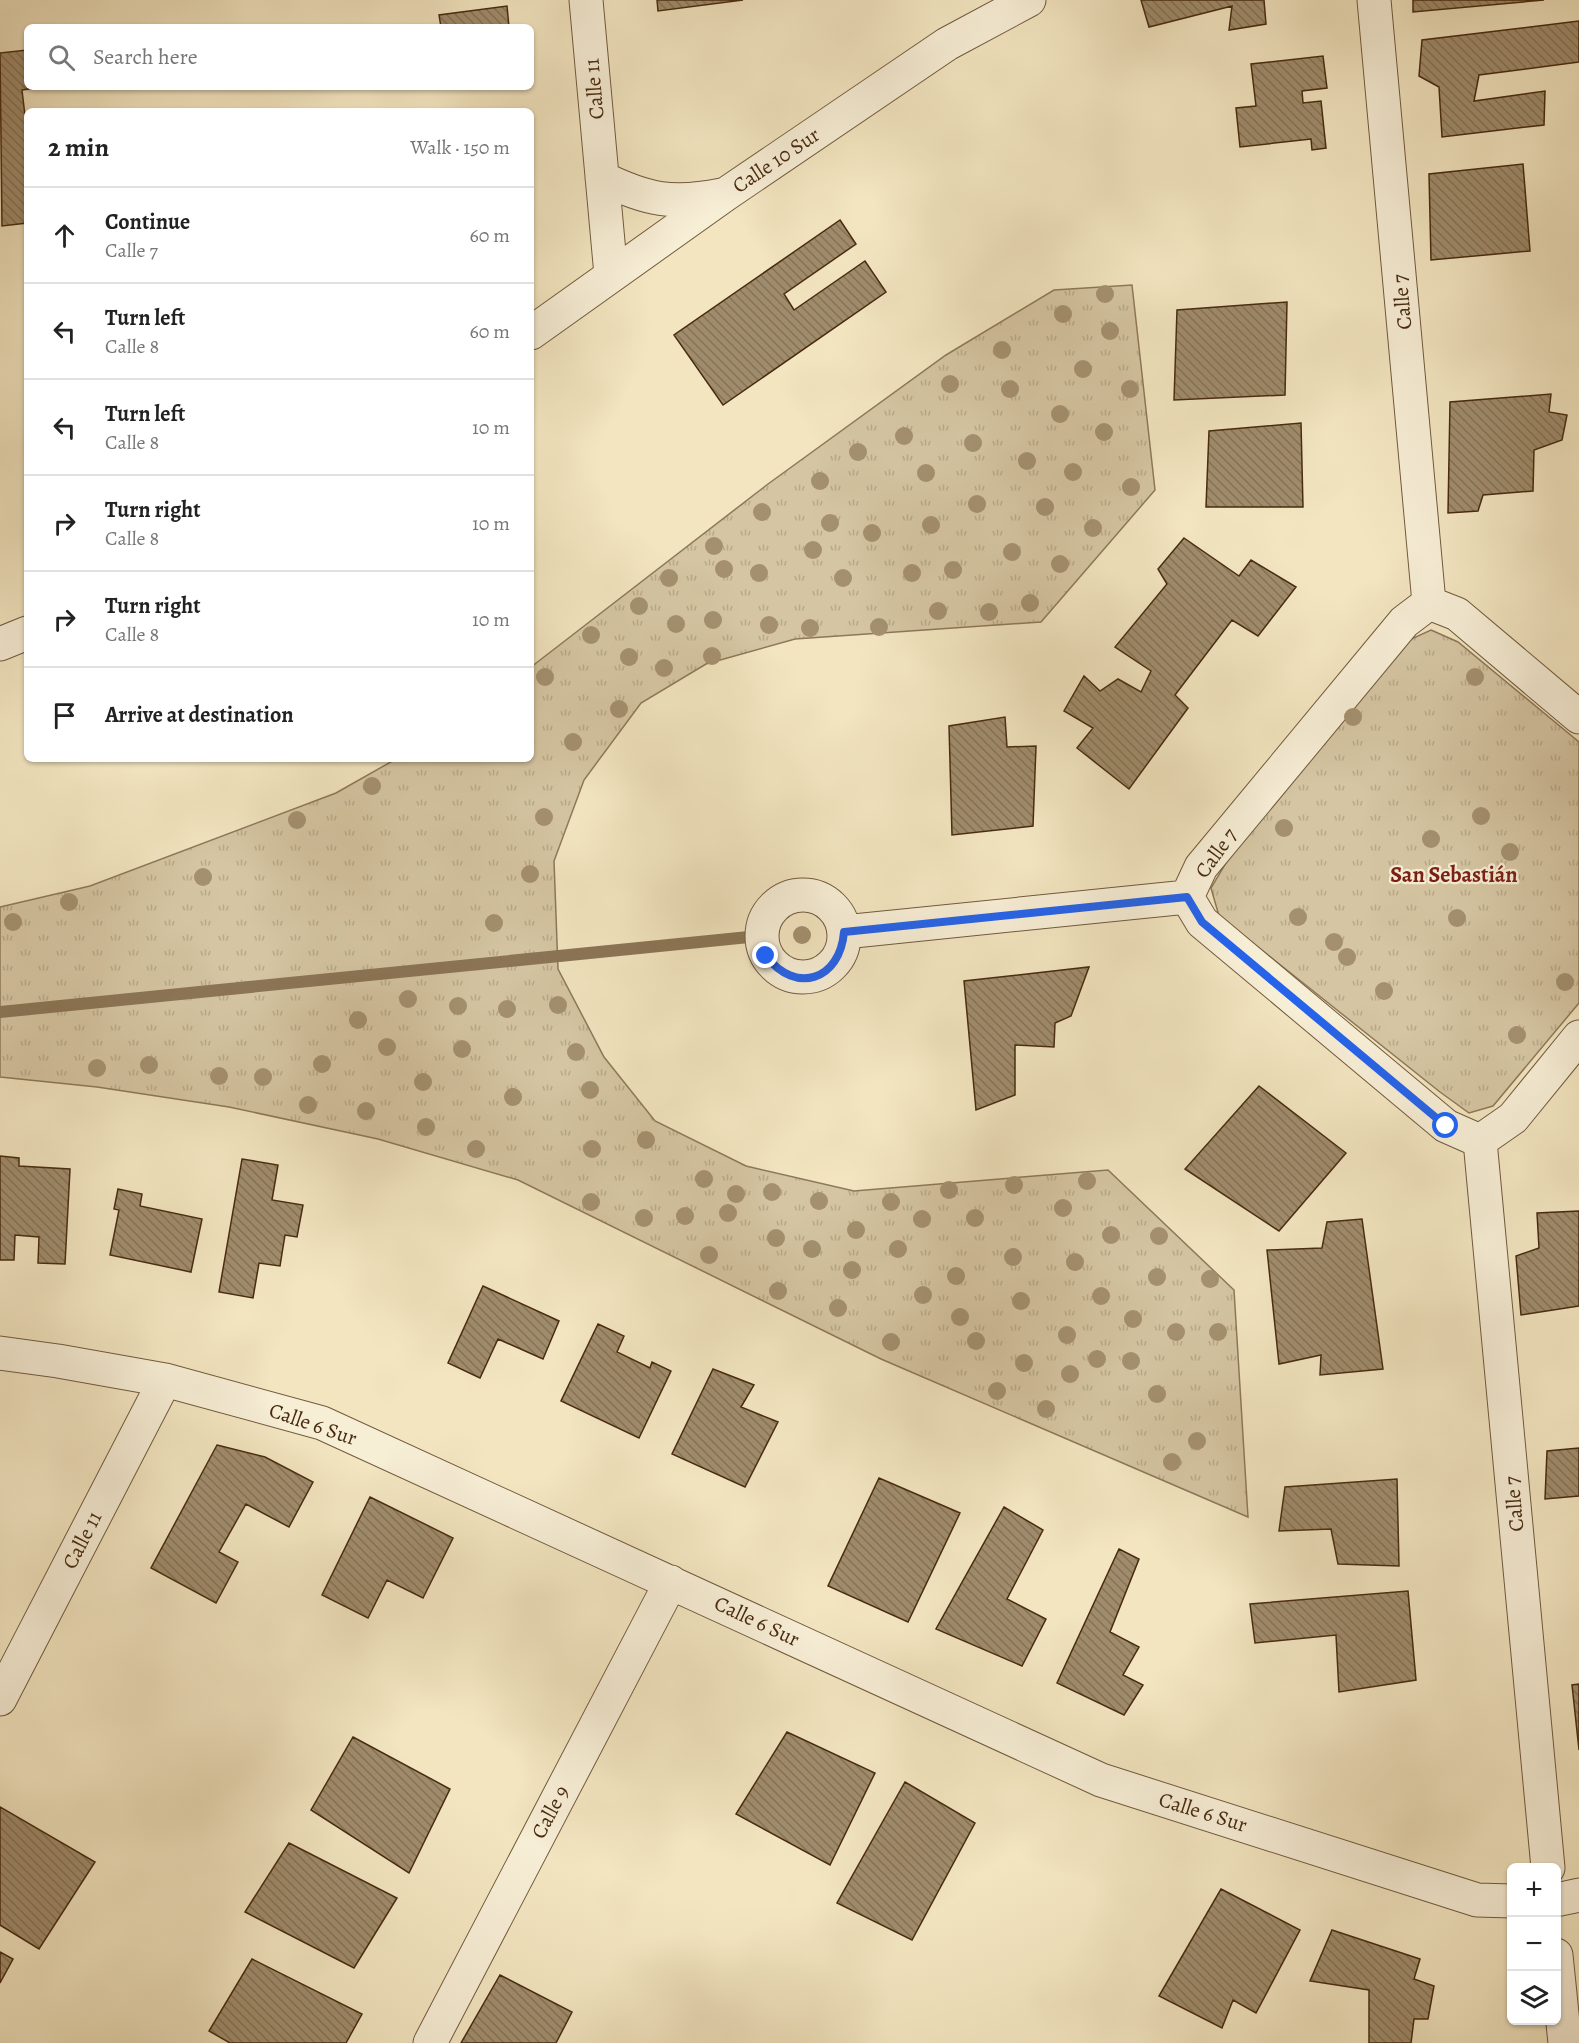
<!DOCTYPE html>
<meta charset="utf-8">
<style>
body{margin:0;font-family:Alegreya,serif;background:#f2f2f2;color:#222}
.controls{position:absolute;right:18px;bottom:18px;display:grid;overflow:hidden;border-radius:9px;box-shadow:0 2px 4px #0004}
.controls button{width:54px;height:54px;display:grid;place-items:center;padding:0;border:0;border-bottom:2px solid #e0e0e0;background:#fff;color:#222;font:30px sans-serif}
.stop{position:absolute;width:18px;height:18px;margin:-14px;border:4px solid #2563eb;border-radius:50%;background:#fff}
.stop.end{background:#2563eb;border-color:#fff;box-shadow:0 2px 6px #0008}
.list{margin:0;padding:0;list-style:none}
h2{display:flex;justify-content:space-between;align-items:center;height:78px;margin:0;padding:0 24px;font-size:26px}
h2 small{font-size:20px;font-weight:400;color:#767676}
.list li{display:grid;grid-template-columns:39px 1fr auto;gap:18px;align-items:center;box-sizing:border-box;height:96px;padding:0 24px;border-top:2px solid #e0e0e0}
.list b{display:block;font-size:22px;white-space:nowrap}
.list p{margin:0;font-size:20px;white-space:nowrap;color:#767676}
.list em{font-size:20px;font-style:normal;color:#767676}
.icon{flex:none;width:33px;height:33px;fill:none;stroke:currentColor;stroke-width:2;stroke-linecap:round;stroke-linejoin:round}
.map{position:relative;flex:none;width:1579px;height:2043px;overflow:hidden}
.search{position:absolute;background:#fff;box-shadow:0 2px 4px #0004;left:24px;top:24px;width:510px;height:66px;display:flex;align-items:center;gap:15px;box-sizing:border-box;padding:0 21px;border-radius:9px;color:#767676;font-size:22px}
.panel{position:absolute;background:#fff;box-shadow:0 2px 4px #0004;left:24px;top:108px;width:510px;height:654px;border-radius:9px}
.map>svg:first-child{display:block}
</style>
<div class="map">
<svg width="1579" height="2043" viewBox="0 0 1579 2043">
<defs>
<pattern id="park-tufts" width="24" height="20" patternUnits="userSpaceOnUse" patternTransform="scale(1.5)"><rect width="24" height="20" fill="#d5c5a2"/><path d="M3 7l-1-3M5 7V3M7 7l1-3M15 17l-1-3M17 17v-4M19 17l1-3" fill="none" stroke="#b8a98a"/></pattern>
<pattern id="building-back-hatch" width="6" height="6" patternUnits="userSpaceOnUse" patternTransform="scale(1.5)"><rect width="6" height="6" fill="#a08c6c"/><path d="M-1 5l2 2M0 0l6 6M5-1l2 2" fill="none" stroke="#847357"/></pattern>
</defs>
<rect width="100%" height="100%" fill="#f2e5c0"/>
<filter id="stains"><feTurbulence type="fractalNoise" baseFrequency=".00333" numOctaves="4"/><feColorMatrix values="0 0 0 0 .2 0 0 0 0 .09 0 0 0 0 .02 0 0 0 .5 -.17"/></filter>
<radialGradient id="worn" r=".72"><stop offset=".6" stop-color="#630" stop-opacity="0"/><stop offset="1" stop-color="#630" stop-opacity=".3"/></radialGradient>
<path fill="url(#park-tufts)" stroke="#8e7859" stroke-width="1.5" d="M1132 285 1155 490 1041 622 795 639 706 664 641 703 584 780 554 861 558 969 604 1057 655 1121 746 1166 854 1191 1108 1170 1234 1290 1248 1517 881 1359 518 1180 378 1139 229 1107 97 1087 0 1077V907L90 886 336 793 396 759H531V667L768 484 946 355 1054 290Z
M1431 630 1458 642 1579 742V1003L1493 1106 1469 1113 1440 1092 1219 916 1211 888 1230 856 1409 640Z"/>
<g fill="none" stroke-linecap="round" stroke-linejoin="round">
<path stroke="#8b7556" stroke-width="12" d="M0 1012 749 937"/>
</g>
<path fill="url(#building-back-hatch)" stroke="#482b10" stroke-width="1.5" d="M657 0H743L658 11Z
M1141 0H1264L1266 24 1229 30 1232 6 1149 27Z
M1413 0H1544L1413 12Z
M507 6 509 27H441L439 15Z
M1579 21V62L1479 75 1474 101 1545 91 1544 125 1442 137 1439 87 1419 76 1422 40Z
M27 50V87H44L22 90 27 133V223L2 226 0 53Z
M1323 56 1327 88 1302 91 1303 103 1321 101 1326 148 1312 150 1311 139 1240 147 1236 108 1256 106 1251 64Z
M1523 164 1530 251 1431 260 1429 174Z
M840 220 856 244 784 294 794 310 865 261 886 292 723 405 674 335Z
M1287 302 1285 395 1174 400 1177 310Z
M1551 394 1549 412 1567 415 1562 440 1534 450 1533 491 1483 495 1478 511 1448 513 1450 402Z
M1301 423 1303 507H1206L1209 431Z
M1184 538 1239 576 1251 560 1296 587 1258 636 1232 620 1175 695 1188 708 1129 789 1077 748 1093 728 1064 711 1084 676 1100 691 1118 679 1141 692 1151 671 1115 647 1167 584 1158 569Z
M1005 717 1007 747 1036 746 1033 826 952 835 949 726Z
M1089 967 1071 1016 1055 1023 1054 1047 1015 1045V1095L976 1110 964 981Z
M1259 1086 1346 1153 1279 1231 1185 1169Z
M0 1156 19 1158V1166L70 1169 65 1264 38 1263 39 1237 15 1235 14 1260H0Z
M242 1159 278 1165 272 1200 303 1205 297 1237 285 1235 280 1266 259 1263 253 1298 219 1292Z
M118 1189 142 1194 140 1206 202 1219 191 1272 110 1255 119 1210 114 1209Z
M1579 1211V1306L1521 1315 1516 1256 1539 1248 1537 1213Z
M1362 1219 1383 1369 1320 1375 1321 1355 1279 1364 1267 1250 1322 1248 1327 1222Z
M483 1286 559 1321 543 1359 498 1339 480 1378 448 1363Z
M598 1324 624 1336 617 1352 650 1368 652 1362 671 1371 639 1438 561 1401Z
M713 1369 754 1385 741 1407 778 1422 745 1487 672 1454Z
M217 1445 265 1457 313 1482 289 1527 246 1504 219 1552 238 1562 216 1603 151 1568Z
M1579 1448V1496L1545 1499 1547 1451Z
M879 1478 960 1513 908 1622 828 1586Z
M1397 1479 1399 1566 1338 1564 1331 1529 1279 1531 1285 1487Z
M370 1497 453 1538 423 1598 387 1580 368 1618 322 1595Z
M1004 1507 1043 1530 1007 1599 1046 1619 1022 1666 936 1629Z
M1119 1549 1139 1559 1110 1632 1139 1647 1123 1675 1143 1685 1124 1715 1057 1683Z
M1408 1591 1416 1680 1339 1692 1336 1635 1255 1643 1250 1604Z
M1579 1684V1750L1572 1685Z
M787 1732 875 1773 830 1865 736 1814Z
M353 1737 450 1789 409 1873 311 1810Z
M905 1782 975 1823 912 1940 837 1903Z
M0 1807 95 1862 39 1949 0 1925Z
M289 1843 397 1898 354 1968 245 1912Z
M1221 1889 1300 1930 1256 2013 1233 2000 1222 2028 1159 1996Z
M1332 1930 1420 1959 1414 1979 1434 1986 1428 2019H1414L1411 2043H1369V1990L1310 1981Z
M0 1952 13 1959 0 1983Z
M252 1959 362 2014 346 2043H230L209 2031Z
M500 1975 572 2012 556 2043H461Z"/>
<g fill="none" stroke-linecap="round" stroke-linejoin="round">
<g stroke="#725a3c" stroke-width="35">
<path id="street" d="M586 0 611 275
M1374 0 1429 603
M602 178C647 200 673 205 722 195
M531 333 726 194 947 44 1029 0
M1429 603 1457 614 1579 717
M0 644 27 633
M762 936a41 41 0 1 1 82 0a41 41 0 1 1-82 0Z
M1187 897 1202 922 1446 1126 1480 1141
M1187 897 1201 867 1404 622 1429 603
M844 932 1187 897
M1480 1141 1548 1868
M1480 1141 1513 1118 1579 1037
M0 1353 58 1361 165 1380 322 1423 1101 1780 1477 1900 1512 1901
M0 1699 165 1380
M1556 1900 1579 1895
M1556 1955 1565 2043
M430 2043 671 1582"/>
</g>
<use href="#street" stroke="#f7eed6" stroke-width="33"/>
</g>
<g fill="#a4906f">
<circle cx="1105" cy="294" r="9"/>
<circle cx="1063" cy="314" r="9"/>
<circle cx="1110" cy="331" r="9"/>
<circle cx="1002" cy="350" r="9"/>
<circle cx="1083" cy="369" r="9"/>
<circle cx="950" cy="384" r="9"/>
<circle cx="1010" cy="389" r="9"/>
<circle cx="1130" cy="389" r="9"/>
<circle cx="1060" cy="414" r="9"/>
<circle cx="1104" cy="432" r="9"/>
<circle cx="904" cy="436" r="9"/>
<circle cx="973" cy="443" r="9"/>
<circle cx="858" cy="452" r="9"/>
<circle cx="1027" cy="461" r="9"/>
<circle cx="1073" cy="472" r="9"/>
<circle cx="926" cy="473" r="9"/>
<circle cx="820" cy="481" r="9"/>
<circle cx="1131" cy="487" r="9"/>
<circle cx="977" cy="504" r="9"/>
<circle cx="1045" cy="507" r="9"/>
<circle cx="762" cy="512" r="9"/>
<circle cx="830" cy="523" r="9"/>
<circle cx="931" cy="525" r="9"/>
<circle cx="1093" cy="528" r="9"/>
<circle cx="872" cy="533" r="9"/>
<circle cx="714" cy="546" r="9"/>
<circle cx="813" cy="550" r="9"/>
<circle cx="1012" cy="552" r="9"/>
<circle cx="1060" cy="564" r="9"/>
<circle cx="724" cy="569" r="9"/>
<circle cx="953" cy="570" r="9"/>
<circle cx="759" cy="573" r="9"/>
<circle cx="912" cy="573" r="9"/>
<circle cx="669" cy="578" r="9"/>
<circle cx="843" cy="578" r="9"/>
<circle cx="1030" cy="603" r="9"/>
<circle cx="639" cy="606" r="9"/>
<circle cx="938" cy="611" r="9"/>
<circle cx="989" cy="612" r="9"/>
<circle cx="713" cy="620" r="9"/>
<circle cx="676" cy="624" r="9"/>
<circle cx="769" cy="625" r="9"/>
<circle cx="879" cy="627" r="9"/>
<circle cx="810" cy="628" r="9"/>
<circle cx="591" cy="635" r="9"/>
<circle cx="712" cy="656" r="9"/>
<circle cx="629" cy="657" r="9"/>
<circle cx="664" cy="668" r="9"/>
<circle cx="545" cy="677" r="9"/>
<circle cx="1475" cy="677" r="9"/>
<circle cx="619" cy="709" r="9"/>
<circle cx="1353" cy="717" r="9"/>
<circle cx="573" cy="742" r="9"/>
<circle cx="372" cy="786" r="9"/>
<circle cx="1481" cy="816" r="9"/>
<circle cx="544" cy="817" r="9"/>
<circle cx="297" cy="820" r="9"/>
<circle cx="1284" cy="828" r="9"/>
<circle cx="1431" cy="839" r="9"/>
<circle cx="1510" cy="852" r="9"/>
<circle cx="530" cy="874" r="9"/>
<circle cx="203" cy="877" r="9"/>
<circle cx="69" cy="902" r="9"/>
<circle cx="1298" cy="917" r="9"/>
<circle cx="1457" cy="918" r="9"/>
<circle cx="13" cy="922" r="9"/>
<circle cx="494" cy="923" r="9"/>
<circle cx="802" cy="935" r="9"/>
<circle cx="1334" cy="942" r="9"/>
<circle cx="1347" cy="957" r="9"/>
<circle cx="1565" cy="982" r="9"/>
<circle cx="1384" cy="991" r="9"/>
<circle cx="408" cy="999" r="9"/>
<circle cx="558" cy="1005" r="9"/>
<circle cx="458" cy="1006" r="9"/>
<circle cx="507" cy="1009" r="9"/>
<circle cx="358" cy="1020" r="9"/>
<circle cx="1517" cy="1035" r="9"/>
<circle cx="387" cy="1047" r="9"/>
<circle cx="462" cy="1049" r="9"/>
<circle cx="576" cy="1052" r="9"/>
<circle cx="322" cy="1064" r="9"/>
<circle cx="149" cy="1065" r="9"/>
<circle cx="97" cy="1068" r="9"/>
<circle cx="219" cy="1076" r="9"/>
<circle cx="263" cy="1077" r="9"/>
<circle cx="423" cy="1082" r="9"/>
<circle cx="590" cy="1090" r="9"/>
<circle cx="513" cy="1097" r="9"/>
<circle cx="308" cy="1105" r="9"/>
<circle cx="366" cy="1111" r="9"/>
<circle cx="426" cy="1127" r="9"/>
<circle cx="646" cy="1140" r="9"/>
<circle cx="476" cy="1149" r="9"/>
<circle cx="592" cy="1149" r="9"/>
<circle cx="704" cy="1179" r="9"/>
<circle cx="1087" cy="1181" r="9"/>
<circle cx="1014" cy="1185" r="9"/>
<circle cx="949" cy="1190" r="9"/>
<circle cx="772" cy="1192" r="9"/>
<circle cx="736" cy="1194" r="9"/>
<circle cx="819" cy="1201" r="9"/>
<circle cx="591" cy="1202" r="9"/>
<circle cx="891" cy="1202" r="9"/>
<circle cx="1063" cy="1208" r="9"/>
<circle cx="728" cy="1213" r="9"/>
<circle cx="685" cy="1216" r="9"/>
<circle cx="644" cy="1218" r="9"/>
<circle cx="975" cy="1218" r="9"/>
<circle cx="922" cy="1219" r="9"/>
<circle cx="856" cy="1230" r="9"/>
<circle cx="1111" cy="1235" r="9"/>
<circle cx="1159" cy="1236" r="9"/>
<circle cx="776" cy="1238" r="9"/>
<circle cx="812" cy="1249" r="9"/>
<circle cx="898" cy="1249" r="9"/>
<circle cx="709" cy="1255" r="9"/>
<circle cx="1013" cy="1257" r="9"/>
<circle cx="1075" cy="1262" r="9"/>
<circle cx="852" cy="1270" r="9"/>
<circle cx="956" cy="1276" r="9"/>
<circle cx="1157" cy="1277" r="9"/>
<circle cx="1210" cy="1279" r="9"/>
<circle cx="778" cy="1291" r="9"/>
<circle cx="923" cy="1295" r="9"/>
<circle cx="1101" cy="1296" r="9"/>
<circle cx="1021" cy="1301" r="9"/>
<circle cx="838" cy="1308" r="9"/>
<circle cx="960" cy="1317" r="9"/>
<circle cx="1133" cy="1319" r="9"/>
<circle cx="1176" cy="1332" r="9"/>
<circle cx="1218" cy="1332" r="9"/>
<circle cx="1067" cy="1335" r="9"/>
<circle cx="976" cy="1341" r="9"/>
<circle cx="891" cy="1342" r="9"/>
<circle cx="1097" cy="1359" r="9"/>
<circle cx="1131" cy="1361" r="9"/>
<circle cx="1024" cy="1363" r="9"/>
<circle cx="1070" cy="1374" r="9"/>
<circle cx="997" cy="1391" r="9"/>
<circle cx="1157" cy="1394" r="9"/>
<circle cx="1046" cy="1409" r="9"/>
<circle cx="1197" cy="1441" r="9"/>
<circle cx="1172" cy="1462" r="9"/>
</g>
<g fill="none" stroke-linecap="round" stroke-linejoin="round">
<path stroke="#2563eb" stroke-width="8" d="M766 956C796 995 840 980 844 932L1187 897 1202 922 1446 1126"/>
</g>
<g text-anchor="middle" stroke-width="4.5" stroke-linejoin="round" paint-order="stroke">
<g font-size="21" fill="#482b10" stroke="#f7eed6">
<text transform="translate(594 89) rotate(-95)" y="7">Calle 11</text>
<text transform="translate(776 160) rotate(-34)" y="7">Calle 10 Sur</text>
<text transform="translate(1402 302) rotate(-95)" y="7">Calle 7</text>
<text transform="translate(1216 853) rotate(-54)" y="7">Calle 7</text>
<text transform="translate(313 1424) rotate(19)" y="7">Calle 6 Sur</text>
<text transform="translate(1514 1504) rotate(-95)" y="7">Calle 7</text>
<text transform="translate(82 1540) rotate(-63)" y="7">Calle 11</text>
<text transform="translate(757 1621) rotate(25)" y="7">Calle 6 Sur</text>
<text transform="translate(550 1812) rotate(-62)" y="7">Calle 9</text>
<text transform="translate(1203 1812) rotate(17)" y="7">Calle 6 Sur</text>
</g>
<g font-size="22" font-weight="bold" fill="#7a1f14" stroke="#f7eed6">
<text x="1454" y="882">San Sebastián</text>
</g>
</g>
<rect width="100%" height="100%" filter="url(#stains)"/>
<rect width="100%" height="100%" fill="url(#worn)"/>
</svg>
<div class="controls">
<button>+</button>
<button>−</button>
<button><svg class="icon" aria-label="layers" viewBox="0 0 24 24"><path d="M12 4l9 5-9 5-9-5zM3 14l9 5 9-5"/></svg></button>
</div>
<div class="stop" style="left:1446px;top:1126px"></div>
<div class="stop end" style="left:766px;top:956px"></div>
<div class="search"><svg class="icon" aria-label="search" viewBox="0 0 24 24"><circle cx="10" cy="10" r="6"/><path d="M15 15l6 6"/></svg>Search here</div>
<section class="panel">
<h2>2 min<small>Walk · 150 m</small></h2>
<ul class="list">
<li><svg class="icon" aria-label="ahead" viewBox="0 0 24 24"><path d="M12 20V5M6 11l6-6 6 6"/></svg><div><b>Continue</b><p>Calle 7</p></div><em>60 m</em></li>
<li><svg class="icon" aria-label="left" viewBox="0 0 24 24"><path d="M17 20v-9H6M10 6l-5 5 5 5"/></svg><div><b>Turn left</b><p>Calle 8</p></div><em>60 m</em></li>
<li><svg class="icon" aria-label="left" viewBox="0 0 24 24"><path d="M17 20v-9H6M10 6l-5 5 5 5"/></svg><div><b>Turn left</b><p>Calle 8</p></div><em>10 m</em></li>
<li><svg class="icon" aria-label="right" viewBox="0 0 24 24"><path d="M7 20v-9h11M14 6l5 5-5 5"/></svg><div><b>Turn right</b><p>Calle 8</p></div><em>10 m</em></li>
<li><svg class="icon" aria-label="right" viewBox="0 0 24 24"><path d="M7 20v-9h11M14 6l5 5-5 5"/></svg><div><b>Turn right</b><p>Calle 8</p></div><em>10 m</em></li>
<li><svg class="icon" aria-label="arrive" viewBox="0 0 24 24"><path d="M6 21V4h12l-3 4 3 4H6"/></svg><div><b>Arrive at destination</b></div></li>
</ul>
</section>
</div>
